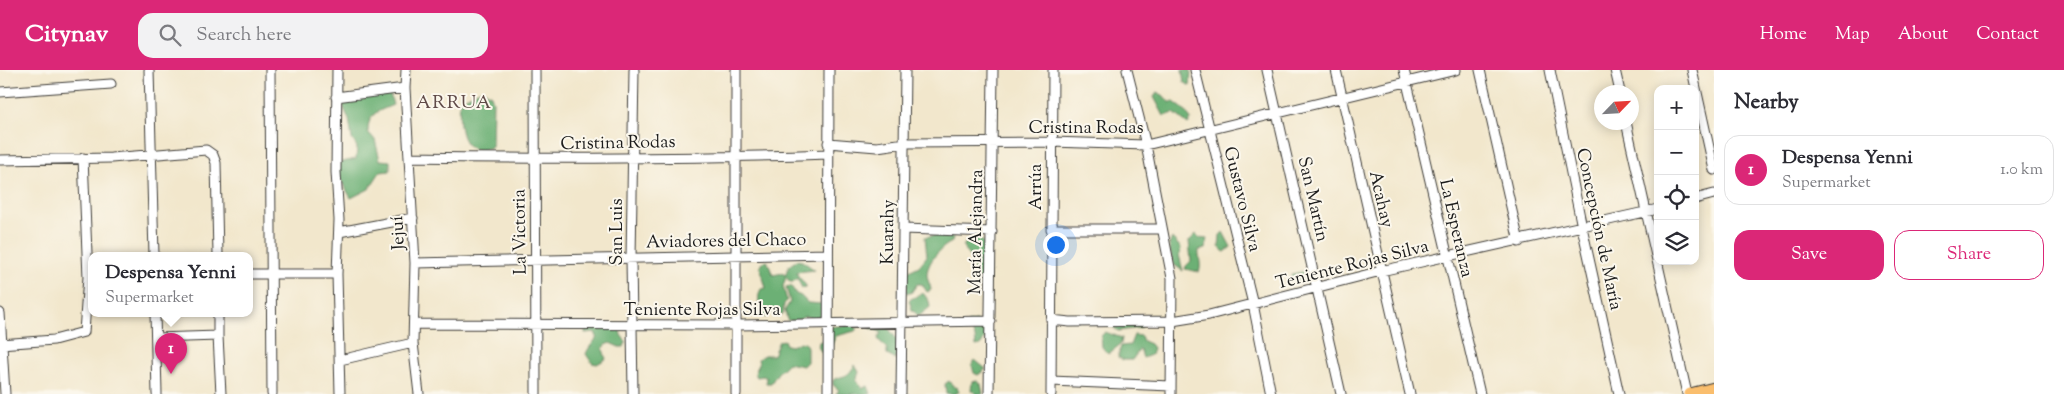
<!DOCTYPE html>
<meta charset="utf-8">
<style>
body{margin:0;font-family:"Sorts Mill Goudy",serif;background:#f2f2f3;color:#2b2b33}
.controls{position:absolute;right:15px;top:15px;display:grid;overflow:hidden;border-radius:10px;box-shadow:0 2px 12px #0003}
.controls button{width:45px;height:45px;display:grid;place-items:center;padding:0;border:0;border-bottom:1px solid #e1e1e2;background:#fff;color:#2b2b33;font:25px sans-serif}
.compass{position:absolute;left:1594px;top:15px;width:45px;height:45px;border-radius:50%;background:#fff;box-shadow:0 2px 12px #0003;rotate:65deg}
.you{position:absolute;left:1055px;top:174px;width:18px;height:18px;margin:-12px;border:4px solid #fff;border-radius:50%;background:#1a73e8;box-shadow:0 0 0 8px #1a73e833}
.badge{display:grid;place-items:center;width:32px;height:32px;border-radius:50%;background:#db2777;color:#fff;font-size:16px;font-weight:700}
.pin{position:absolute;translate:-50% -41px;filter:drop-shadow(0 1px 2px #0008)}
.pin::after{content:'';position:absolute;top:26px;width:18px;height:15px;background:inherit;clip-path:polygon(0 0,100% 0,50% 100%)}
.popup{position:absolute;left:88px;top:182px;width:165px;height:65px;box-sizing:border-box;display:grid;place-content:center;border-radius:10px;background:#fff;filter:drop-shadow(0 1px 4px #0005);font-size:16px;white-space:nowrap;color:#7c7c81}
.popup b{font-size:19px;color:#2b2b33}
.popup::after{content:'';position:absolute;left:50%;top:100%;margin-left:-10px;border:10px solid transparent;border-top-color:#fff}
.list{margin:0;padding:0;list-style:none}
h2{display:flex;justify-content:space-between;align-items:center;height:65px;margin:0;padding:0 20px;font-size:21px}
h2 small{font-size:16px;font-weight:400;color:#7c7c81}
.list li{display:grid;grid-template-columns:32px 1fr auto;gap:15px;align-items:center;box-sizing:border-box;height:70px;margin:0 10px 10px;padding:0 10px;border:1px solid #e1e1e2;border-radius:15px}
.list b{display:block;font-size:19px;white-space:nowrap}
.list p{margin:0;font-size:16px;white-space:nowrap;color:#7c7c81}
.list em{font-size:16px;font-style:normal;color:#7c7c81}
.actions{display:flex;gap:10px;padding:15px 20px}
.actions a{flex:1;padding:11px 0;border:1px solid #db2777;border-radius:15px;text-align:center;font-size:18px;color:#db2777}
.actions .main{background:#db2777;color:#fff}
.icon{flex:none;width:28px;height:28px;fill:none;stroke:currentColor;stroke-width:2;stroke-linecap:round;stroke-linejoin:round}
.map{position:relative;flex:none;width:1714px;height:324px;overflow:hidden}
header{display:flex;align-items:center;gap:30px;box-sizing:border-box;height:70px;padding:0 25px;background:#db2777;color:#fff}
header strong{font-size:24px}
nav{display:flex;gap:28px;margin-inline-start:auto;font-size:18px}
.search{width:350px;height:45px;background:#f2f2f3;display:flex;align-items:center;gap:12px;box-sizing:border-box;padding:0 18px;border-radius:15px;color:#7c7c81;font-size:19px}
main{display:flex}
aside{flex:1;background:#fff}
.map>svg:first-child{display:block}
</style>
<header>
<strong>Citynav</strong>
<div class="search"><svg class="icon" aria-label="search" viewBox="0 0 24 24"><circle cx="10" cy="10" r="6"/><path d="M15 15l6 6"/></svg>Search here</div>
<nav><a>Home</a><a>Map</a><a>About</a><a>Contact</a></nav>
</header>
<main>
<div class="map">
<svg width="1714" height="324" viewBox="0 0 1714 324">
<rect width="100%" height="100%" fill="#fbf7ec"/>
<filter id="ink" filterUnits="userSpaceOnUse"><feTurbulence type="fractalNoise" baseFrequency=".02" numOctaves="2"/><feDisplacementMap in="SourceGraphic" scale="10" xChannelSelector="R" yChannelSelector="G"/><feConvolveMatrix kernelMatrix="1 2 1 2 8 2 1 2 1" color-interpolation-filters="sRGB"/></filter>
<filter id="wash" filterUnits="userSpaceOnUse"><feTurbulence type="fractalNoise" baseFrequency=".0096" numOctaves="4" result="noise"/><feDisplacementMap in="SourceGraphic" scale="20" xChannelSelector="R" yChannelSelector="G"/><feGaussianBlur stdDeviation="1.12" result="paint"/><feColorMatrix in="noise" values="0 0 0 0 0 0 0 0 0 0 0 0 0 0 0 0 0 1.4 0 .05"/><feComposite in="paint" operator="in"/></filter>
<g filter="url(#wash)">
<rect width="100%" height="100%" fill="#f2e7cc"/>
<path fill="#6cb074" stroke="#446648" d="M1182 0H1191L1190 16 1184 12Z
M482 19 491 25 493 31 492 77C459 90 458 53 460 30Z
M1157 23 1163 25 1169 32H1174L1186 41 1191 50 1188 54 1174 43 1164 46 1154 27Z
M390 24 393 35C377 42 368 43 368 62L375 70 380 90 390 91V101L380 102 369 119 351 128 336 102 338 93 356 89 357 77 352 69 349 49 341 32 349 27Z
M1223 162 1231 177 1225 182 1223 181 1219 177 1220 165Z
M949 163 953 167 952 172C941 177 927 192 927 205 927 210 931 216 931 220L927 222 922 214H917L911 223H906L907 214 905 203 919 196 927 186 925 167Z
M1196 164 1199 168 1207 169 1206 179 1199 180C1198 188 1202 193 1199 202L1185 199 1186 196 1191 191 1189 171Z
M970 168 980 169 987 175 982 207 979 210 973 202C977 189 966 187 963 176Z
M1172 168 1181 178 1179 185 1183 201 1173 194 1169 175Z
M797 190 802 191 815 200 796 202C798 208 804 211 806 216L804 218H802L797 208 793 212H790L786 207 783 216 787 231 784 234 783 244 773 245V238L766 248C759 242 756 227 761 219L766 218 760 197 762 192 767 191 773 205 783 203 785 206 789 196Z
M1306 201V208L1302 212 1295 213 1290 209 1292 204Z
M791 216 796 224 801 226 808 233 823 234V244L814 249 805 246C800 250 793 252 787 250L785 240 790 232 786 217Z
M923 223 929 231 930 237 919 246 912 240 909 230Z
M976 251 984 257 986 266 981 275 976 276 975 267 967 253Z
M871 253 886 255 898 271 899 274 895 289 887 285V279L878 269 881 262 870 258Z
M855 254 857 259 855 261 836 266 828 282 823 284 818 277 819 272 827 269 830 257Z
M1144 255 1140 258 1118 261 1112 256Z
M615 257 620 260 621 265 626 272 624 277H619L610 273 605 275 603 279 606 289 597 294 592 293 586 284C589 276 594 273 597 267L595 262 585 263V258Z
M1105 262 1122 268 1121 274 1108 284 1102 277 1101 266Z
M1134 265 1141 266 1143 271 1150 274 1153 278 1151 285 1143 288 1140 279 1132 290H1123L1118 287 1121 276 1130 275Z
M784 270 786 275 791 276 800 272 805 273 807 277V292L803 296 788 293 777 304 771 313H766L767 308 763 306 757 307 755 303 759 294 758 289 764 285H773L779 271Z
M975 290 986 299 978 305 974 303 972 295Z
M855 295 859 302 856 311 863 318 868 316 871 324H836L839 320 833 315V310C846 304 846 309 855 295Z
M949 311 955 318 957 317 959 322 954 324 946 323 945 314Z
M977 311 981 314 983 324H977L971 320 972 312Z"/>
</g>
<g filter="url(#ink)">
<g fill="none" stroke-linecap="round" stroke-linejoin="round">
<g stroke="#3c3a36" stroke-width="11">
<path id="minor" d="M149 0 154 185
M270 0 272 324
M337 0 336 102 339 150 337 204 340 324
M406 0 405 18 415 193 413 273 419 324
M535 0 536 324
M1127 0 1146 75 1172 208 1171 324
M1195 0 1253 234 1271 324
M1267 0 1341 324
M1336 0 1410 324
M1404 0 1480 324
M1480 0 1519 172
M1550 0 1582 157 1619 324
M1615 0 1620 22
M1692 0 1714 100
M0 22 111 14
M336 27 405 18
M1626 52 1687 324
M828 73 877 77 905 73 1051 72 1146 75 1456 0
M409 87C549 89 688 89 828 84
M0 90 111 88 206 80 213 85 216 93 218 185
M1695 129 1714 124
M903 159 992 162
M1051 159H1161
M339 162 413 148
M415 193 828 184
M250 204H337
M0 243 5 324
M155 243 157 324
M1051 250 1070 252 1172 251 1209 245 1381 201 1658 139
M414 254 737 255 991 251
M218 266 221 324
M156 268 218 266V243
M0 274 54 270 84 262 88 207 83 88
M340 290 413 273
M1051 311 1171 316
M633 324 631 188 634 0
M736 324V0
M828 324 829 0
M901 324 905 0
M989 324 993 0
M1051 324 1053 0"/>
</g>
<g stroke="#3c3a36" stroke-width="13">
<path id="major" d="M1690 324 1714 318"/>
</g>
<use href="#minor" stroke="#fff" stroke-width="9"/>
<use href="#major" stroke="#fabe6d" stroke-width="11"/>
</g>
</g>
<g text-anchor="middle" stroke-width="4" stroke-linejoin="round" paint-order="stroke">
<g font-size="18" fill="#1c1c1c" stroke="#fbf7ec">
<text x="1086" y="63">Cristina Rodas</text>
<text transform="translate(618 72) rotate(-1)" y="6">Cristina Rodas</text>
<text transform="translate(1035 117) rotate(-90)" y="6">Arrúa</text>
<text transform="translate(1243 129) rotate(76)" y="6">Gustavo Silva</text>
<text transform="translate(1314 129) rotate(77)" y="6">San Martín</text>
<text transform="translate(1382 129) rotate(77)" y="6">Acahay</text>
<text transform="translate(1457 158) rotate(77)" y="6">La Esperanza</text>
<text transform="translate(1600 159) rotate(78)" y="6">Concepción de María</text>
<text transform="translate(519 162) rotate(-91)" y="6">La Victoria</text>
<text transform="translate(616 162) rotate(-90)" y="6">San Luis</text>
<text transform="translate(887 162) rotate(-89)" y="6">Kuarahy</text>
<text transform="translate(975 162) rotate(-89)" y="6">María Alejandra</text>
<text transform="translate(397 163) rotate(-93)" y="6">Jejuí</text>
<text transform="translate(726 170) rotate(-1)" y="6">Aviadores del Chaco</text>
<text transform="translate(1352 194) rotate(-14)" y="6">Teniente Rojas Silva</text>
<text x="702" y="245">Teniente Rojas Silva</text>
</g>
<g font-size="19" letter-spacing="1" fill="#604b49" stroke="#fbf7ec">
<text x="454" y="38">ARRUA</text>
</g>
</g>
</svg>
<div class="controls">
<button>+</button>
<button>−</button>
<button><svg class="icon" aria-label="locate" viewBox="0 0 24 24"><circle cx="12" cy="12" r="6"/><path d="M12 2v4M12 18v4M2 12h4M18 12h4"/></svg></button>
<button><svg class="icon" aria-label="layers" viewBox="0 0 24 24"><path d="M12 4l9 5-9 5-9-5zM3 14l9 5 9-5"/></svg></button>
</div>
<svg class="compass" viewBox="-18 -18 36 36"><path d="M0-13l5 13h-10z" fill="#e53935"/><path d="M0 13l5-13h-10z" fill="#7c7c81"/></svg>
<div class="you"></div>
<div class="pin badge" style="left:171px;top:304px">1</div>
<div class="popup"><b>Despensa Yenni</b>Supermarket</div>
</div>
<aside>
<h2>Nearby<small></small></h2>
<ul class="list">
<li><span class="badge">1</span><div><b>Despensa Yenni</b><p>Supermarket</p></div><em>1.0 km</em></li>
</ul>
<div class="actions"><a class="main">Save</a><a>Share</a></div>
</aside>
</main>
